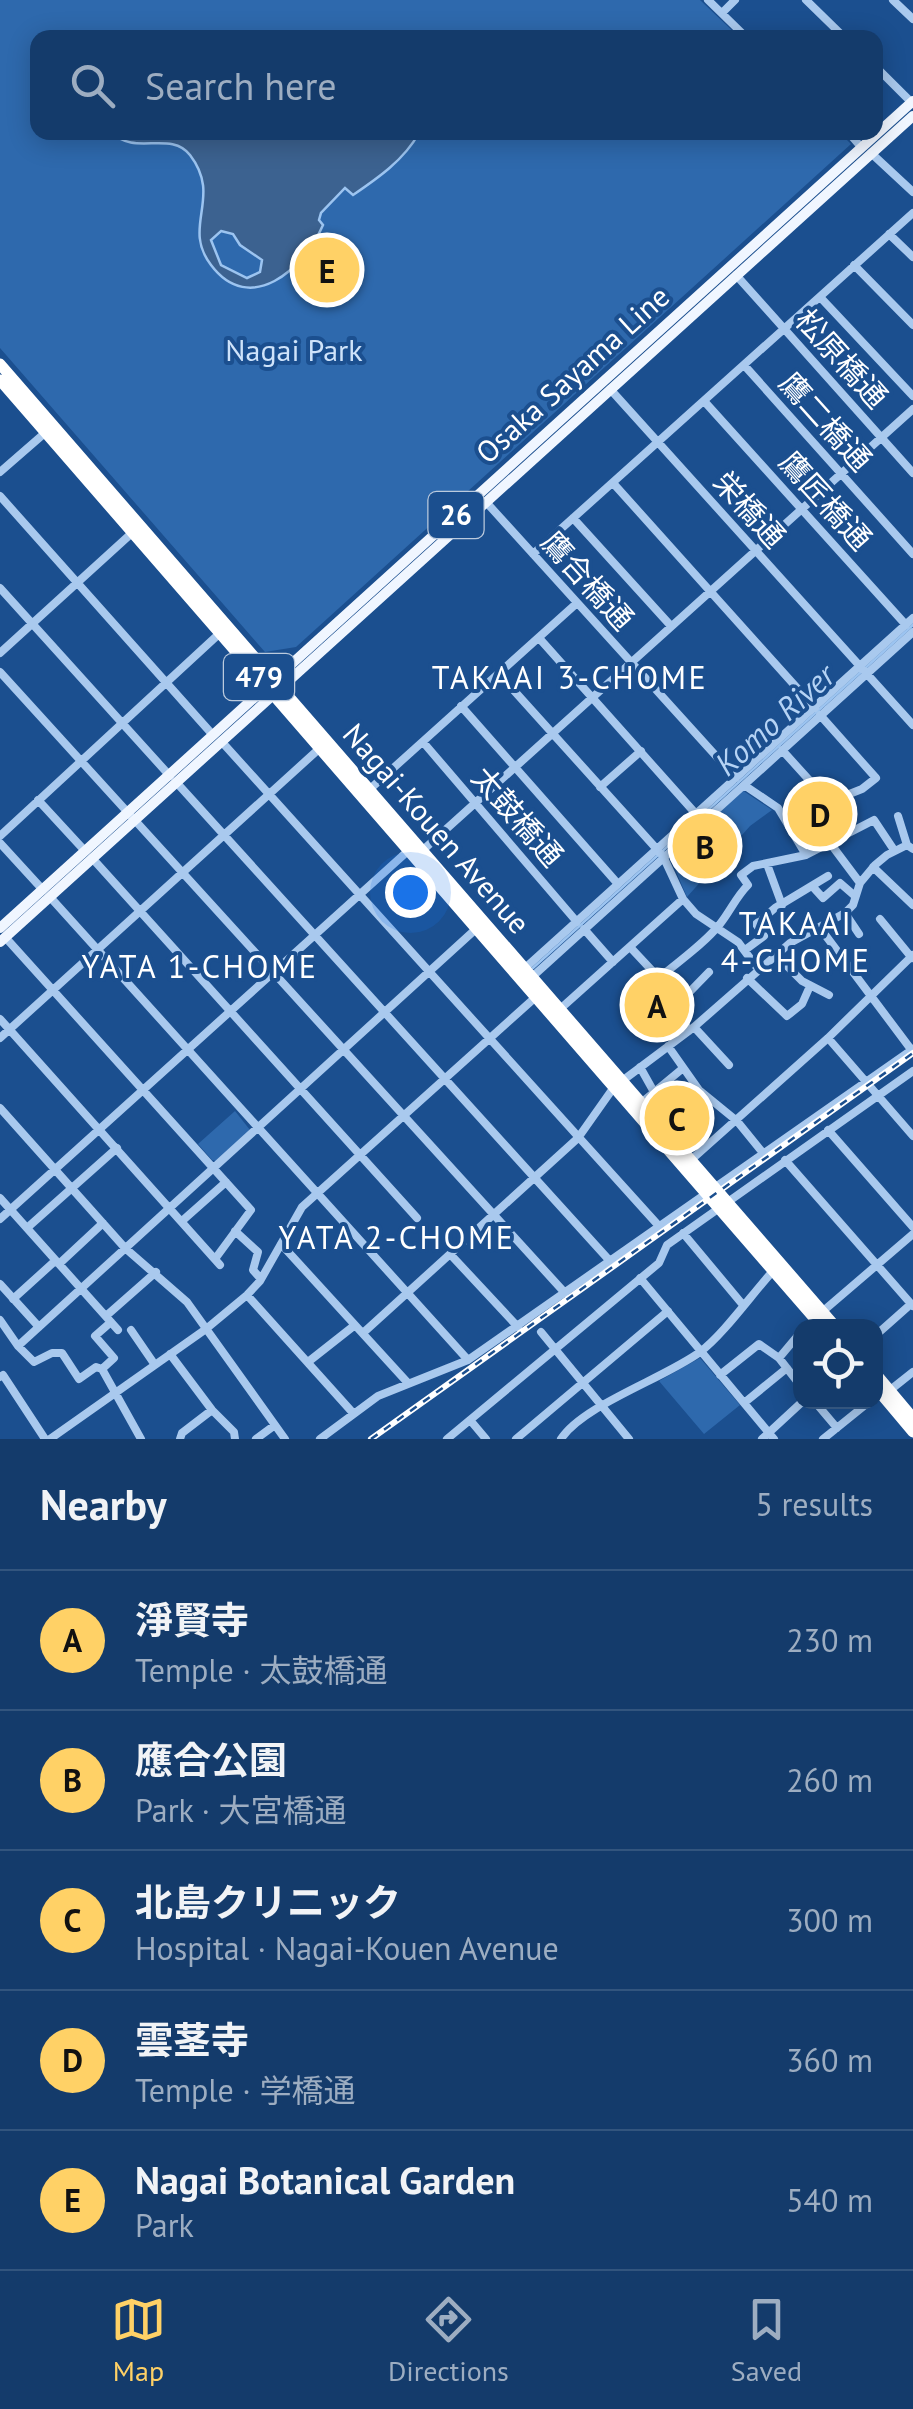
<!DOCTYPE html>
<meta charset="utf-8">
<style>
body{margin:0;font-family:"PT Sans","Noto Sans JP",sans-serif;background:#1d4271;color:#f1f3f6}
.controls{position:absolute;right:30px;bottom:30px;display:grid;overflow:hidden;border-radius:20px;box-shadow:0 5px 25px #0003}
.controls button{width:90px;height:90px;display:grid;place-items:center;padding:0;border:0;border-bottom:2px solid #33557e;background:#143b6b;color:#f1f3f6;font:50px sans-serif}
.you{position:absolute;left:410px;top:892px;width:35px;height:35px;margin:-25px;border:8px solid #fff;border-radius:50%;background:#1a73e8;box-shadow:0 0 0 15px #1a73e833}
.badge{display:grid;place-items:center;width:65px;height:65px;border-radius:50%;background:#ffd166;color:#111;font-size:32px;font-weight:700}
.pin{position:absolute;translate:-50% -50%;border:5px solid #fff;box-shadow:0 2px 10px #0006}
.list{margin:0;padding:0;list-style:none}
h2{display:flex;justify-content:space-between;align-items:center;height:130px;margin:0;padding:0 40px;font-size:42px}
h2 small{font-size:32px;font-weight:400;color:#9dadc1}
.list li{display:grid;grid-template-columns:65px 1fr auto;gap:30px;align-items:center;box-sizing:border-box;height:140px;padding:0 40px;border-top:2px solid #33557e}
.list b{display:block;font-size:38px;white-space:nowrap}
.list p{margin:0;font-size:32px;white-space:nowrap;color:#9dadc1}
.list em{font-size:32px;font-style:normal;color:#9dadc1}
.icon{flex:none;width:55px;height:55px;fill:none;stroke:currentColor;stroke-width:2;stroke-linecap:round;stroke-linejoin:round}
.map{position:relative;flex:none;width:913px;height:1439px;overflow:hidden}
.search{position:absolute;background:#143b6b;box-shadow:0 5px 25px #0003;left:30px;right:30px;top:30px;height:110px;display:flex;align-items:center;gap:25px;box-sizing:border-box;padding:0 35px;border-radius:20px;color:#9dadc1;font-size:38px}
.sheet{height:830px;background:#143b6b}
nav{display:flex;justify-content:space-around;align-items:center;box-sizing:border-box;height:140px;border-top:2px solid #33557e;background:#143b6b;font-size:28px;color:#9dadc1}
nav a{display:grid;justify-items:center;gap:5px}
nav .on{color:#ffd166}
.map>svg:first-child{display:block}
</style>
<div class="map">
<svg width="913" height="1439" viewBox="0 0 913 1439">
<rect width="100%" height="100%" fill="#1b4f8f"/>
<path fill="#2e69ad" d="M0 0H700L739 37 38 38V132H839L851 144 296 647 265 652 0 348Z
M742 790 772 810 750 826 687 897 669 855Z
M235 1111 250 1130 216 1161 212 1160 198 1144Z
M700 1358 740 1405 704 1434 659 1381Z"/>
<path fill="#3c6290" stroke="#9cc4f0" stroke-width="2.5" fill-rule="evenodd" d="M389 132 395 136 419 133C404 160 378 178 353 195L345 188 321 213 319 220 323 225C304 269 250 317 211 265 181 226 223 198 190 155 171 130 134 156 113 133ZM221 231 233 234 240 245 262 260 260 272 247 278 221 265 211 240Z"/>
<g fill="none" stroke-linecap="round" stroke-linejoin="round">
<path stroke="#9cc4f0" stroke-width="2.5" d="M533 968 913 625"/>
<path stroke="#a9c9ee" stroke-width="8" d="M708 0 747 38
M806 0 845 38
M893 0 913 19
M722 13 735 0
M876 67 913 104
M848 132 861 147
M871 153 913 192
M889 234 913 257
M854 265 913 325
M736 275 913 473
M820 297 913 396
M744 365 913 554
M610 389 913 725
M704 401 906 625
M0 472 46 432
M613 483 815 708
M0 496 212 734
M486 502 736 778
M573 518 671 626
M533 554 913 213
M0 588 170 776
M539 638 696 814
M0 653 133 532
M0 672 565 1293
M499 674 663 856 683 899 696 914 738 942 758 969
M461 706 618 884
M221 741 658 1225
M423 742 577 922
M782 750 829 802 862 789 876 778 820 715
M176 782 609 1260
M744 785 778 808 806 855
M600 787 641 751
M370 789 577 603
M38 800 85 851
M898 816 907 845 913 849
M0 836 220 633
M0 843 43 890
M830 843 860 883
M423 850 913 409
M92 858 417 1218
M767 864 782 905
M873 867 913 905
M813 887 823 898 840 883 855 896
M50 897 468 1360
M845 913 859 934
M880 919 912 958
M820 928 913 1052
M584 929 613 962
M5 937 251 1210 215 1259
M630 947 659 978C679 961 704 944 720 924 731 910 736 897 748 885L741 875 753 866 806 855 874 820 894 850
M745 950 764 936 756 924 775 908 828 876
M775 954 802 981 829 995
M524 969 913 618
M532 977 913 632
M659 978 689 1031
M747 978 787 1016 802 1004 810 986
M674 1008 709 972
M559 1010 683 899
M0 1019 220 1265
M694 1027 729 1065
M0 1038 320 748
M828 1038 913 1136
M668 1046 699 1090 737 1121 763 1153
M640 1067 654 1092
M641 1103 682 1069
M0 1108 125 1248 187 1302 285 1439
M828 1130 913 1227
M691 1160 828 1038 913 955
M785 1160 913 1306
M0 1198 118 1330
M0 1219 409 850
M182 1221 226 1182
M27 1228 117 1148
M235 1231 258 1252 253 1270 261 1279
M683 1233 743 1305
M281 1244 407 1382
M450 1254 518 1327
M59 1264 103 1223
M640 1278 774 1439
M0 1284 39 1327
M247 1295 353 1413
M13 1299 55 1261
M822 1312 913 1234
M106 1316 156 1272
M0 1320 18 1346 34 1362 52 1353H62L79 1379 96 1367 102 1369 141 1439
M131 1330 155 1365
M541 1332 629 1439
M363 1333 578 1138 614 1087 694 1027 790 943 845 913 853 905 860 883 875 865 887 855 907 845
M800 1333 779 1358 800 1385
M876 1335 911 1304
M18 1346 477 928
M170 1354 212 1410 234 1432 235 1439
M308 1362 355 1325
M102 1369 114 1358 95 1336 111 1322
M720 1375 759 1344 779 1358
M0 1377 3 1375 45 1439
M889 1391 913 1372
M815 1402 837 1428
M744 1403 787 1368
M470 1420 486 1439
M50 1439 206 1329 247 1295 260 1281 302 1207 538 995
M180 1439 182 1433 212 1410
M256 1439 275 1425
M320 1439 378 1396 468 1360 913 1049
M447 1439 659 1263 667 1245 913 1071
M516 1439 668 1311
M561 1439C583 1405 665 1378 700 1352 723 1335 752 1294 773 1271
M762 1439 802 1402
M823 1439 869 1402"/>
<path stroke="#f0f6ff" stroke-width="10" d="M0 928 913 101
M0 942 913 116"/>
<path stroke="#fff" stroke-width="11" d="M0 364 835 1326
M0 380 821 1326
M876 1374 913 1418
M876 1388 913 1432"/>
<g stroke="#fff" stroke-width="6">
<path id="rail" d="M371 1439 913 1053"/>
</g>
<use href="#rail" stroke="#1b4f8f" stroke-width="2.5" stroke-dasharray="8" stroke-linecap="butt"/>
</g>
<g text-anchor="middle" stroke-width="8" stroke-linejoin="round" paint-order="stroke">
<g fill="#1b4f8f" stroke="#bbcadd" stroke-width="2.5">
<rect x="428.5" y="492" width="55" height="46" rx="8"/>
<rect x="224" y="654" width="70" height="46" rx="8"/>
</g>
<g font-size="28" font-weight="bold" fill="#fff">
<text x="456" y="525">26</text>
<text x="259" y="687">479</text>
</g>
<g font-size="30" fill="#cfe3fa" stroke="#1b4f8f">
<text x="294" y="361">Nagai Park</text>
</g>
<g font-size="30" fill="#fff" stroke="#1b4f8f">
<text transform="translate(841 359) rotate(48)" y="10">松原橋通</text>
<text transform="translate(573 375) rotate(-42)" y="10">Osaka Sayama Line</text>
<text transform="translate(825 422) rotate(48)" y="10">鷹二橋通</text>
<text transform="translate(825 501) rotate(48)" y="10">鷹匠橋通</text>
<text transform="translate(749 510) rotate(48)" y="10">栄橋通</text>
<text transform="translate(587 581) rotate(48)" y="10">鷹合橋通</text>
<text transform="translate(517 817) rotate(49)" y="10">太鼓橋通</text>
<text transform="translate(436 829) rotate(49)" y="10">Nagai-Kouen Avenue</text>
</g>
<g font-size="32" letter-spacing="2.5" fill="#fff" stroke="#1b4f8f">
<text x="570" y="689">TAKAAI 3-CHOME</text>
<text x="796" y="935">TAKAAI<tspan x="796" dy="37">4-CHOME</tspan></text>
<text x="200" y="978">YATA 1-CHOME</text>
<text x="397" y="1249">YATA 2-CHOME</text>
</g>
<g font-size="32" font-style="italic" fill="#b5d3f5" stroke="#1b4f8f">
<text transform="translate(775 720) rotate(-42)" y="11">Komo River</text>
</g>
</g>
</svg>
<div class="controls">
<button><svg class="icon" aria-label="locate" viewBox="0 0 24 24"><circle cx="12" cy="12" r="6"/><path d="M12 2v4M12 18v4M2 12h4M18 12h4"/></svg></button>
</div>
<div class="you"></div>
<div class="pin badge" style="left:657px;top:1005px">A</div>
<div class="pin badge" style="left:705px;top:846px">B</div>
<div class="pin badge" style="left:677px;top:1118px">C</div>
<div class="pin badge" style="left:820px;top:814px">D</div>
<div class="pin badge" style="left:327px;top:270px">E</div>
<div class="search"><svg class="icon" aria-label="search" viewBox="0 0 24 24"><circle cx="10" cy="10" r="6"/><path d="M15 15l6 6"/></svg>Search here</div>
</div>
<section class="sheet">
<h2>Nearby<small>5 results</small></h2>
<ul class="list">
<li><span class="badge">A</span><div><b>淨賢寺</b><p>Temple · 太鼓橋通</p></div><em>230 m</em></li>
<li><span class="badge">B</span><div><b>應合公園</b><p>Park · 大宮橋通</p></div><em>260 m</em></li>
<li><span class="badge">C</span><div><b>北島クリニック</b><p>Hospital · Nagai-Kouen Avenue</p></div><em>300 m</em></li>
<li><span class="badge">D</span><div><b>雲茎寺</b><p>Temple · 学橋通</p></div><em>360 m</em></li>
<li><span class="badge">E</span><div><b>Nagai Botanical Garden</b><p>Park</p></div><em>540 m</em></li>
</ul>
</section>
<nav>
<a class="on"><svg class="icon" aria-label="map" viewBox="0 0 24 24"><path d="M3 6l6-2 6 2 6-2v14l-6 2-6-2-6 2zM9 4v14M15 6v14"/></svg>Map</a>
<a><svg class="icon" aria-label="directions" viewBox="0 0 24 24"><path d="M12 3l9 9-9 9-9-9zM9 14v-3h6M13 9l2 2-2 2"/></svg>Directions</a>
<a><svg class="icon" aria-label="saved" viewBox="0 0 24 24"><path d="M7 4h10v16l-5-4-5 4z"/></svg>Saved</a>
</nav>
